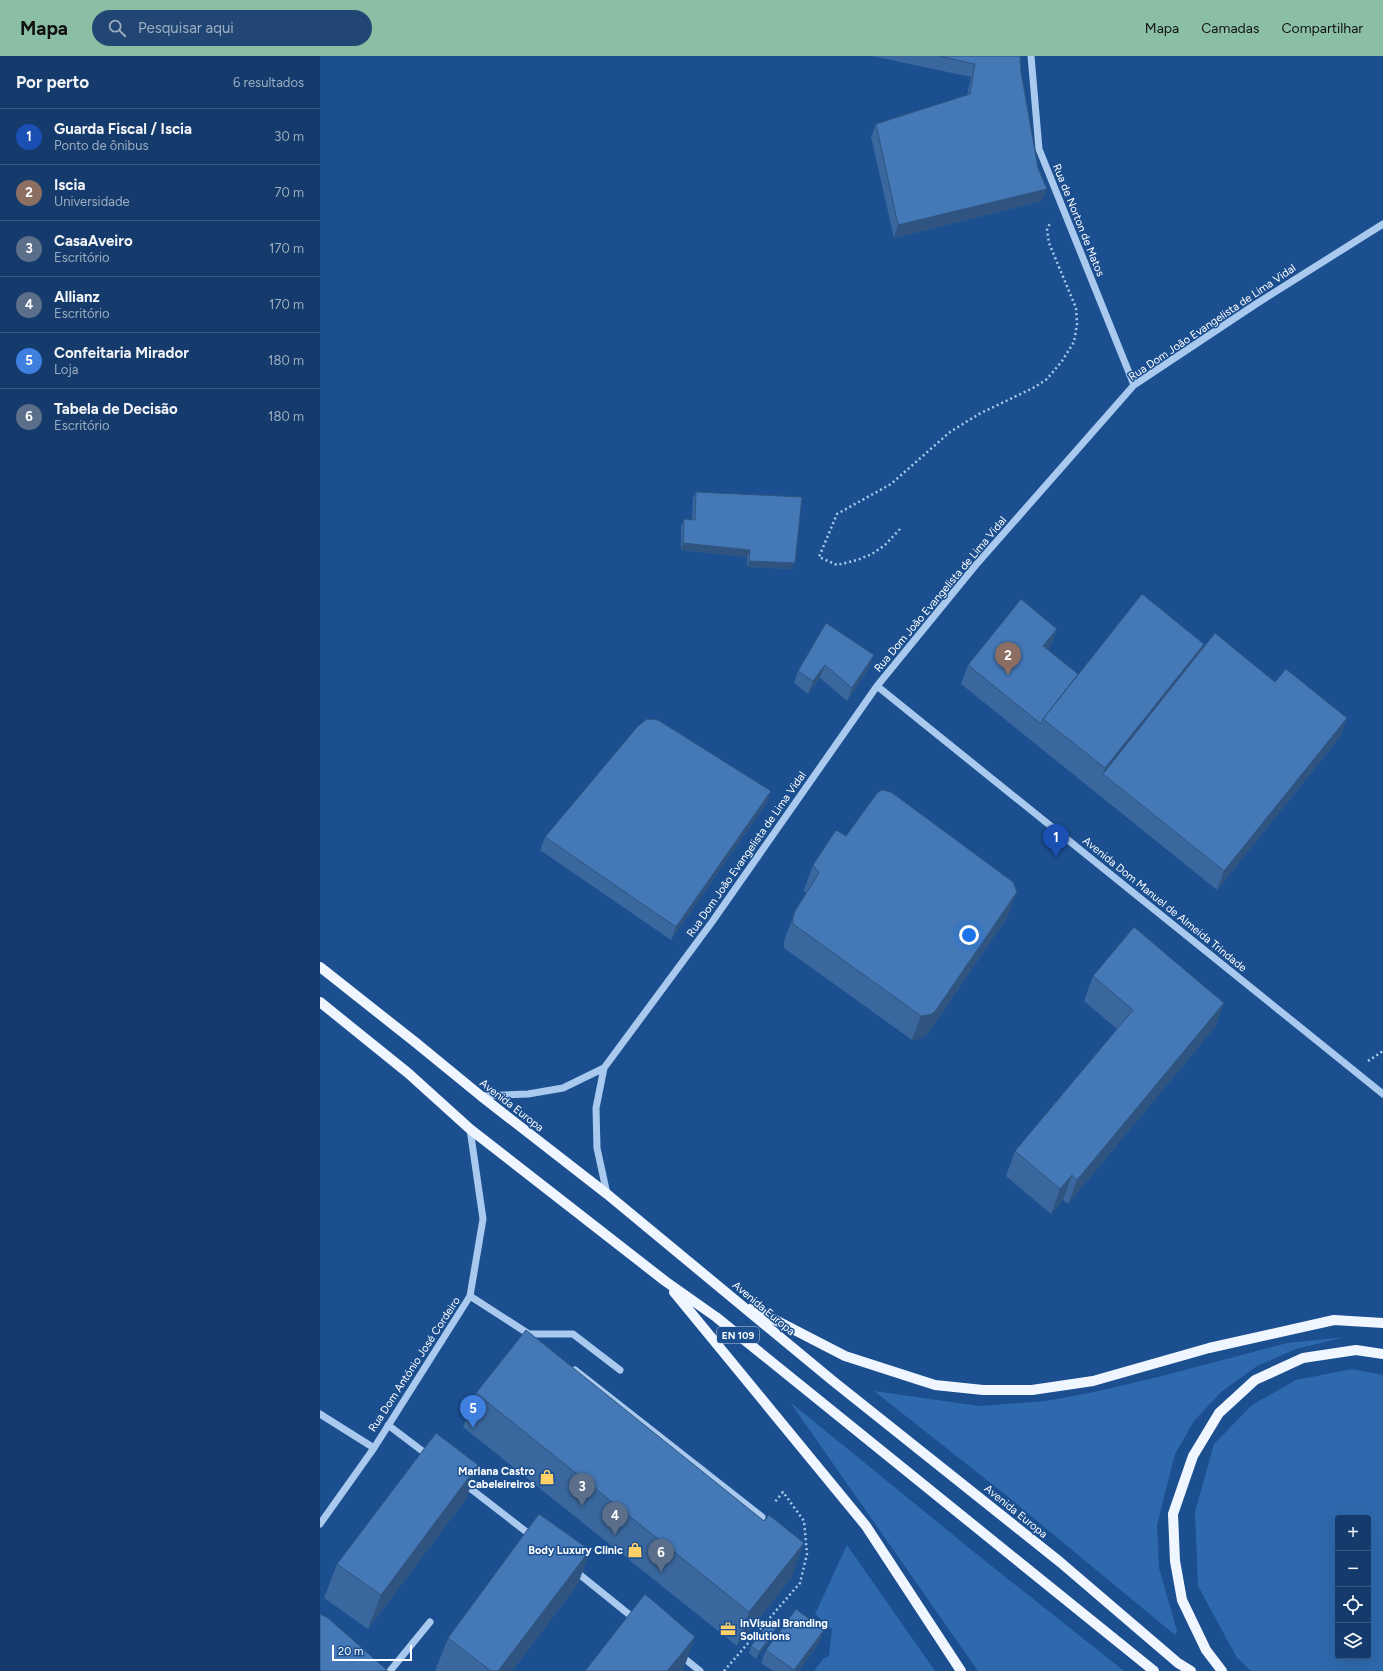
<!DOCTYPE html>
<html lang="pt">
<meta charset="utf-8">
<style>
body{margin:0;font-family:Figtree,sans-serif;background:#214673;color:#f1f3f6}
.controls{position:absolute;right:12px;bottom:12px;display:grid;overflow:hidden;border-radius:4px;box-shadow:0 4px 16px #0002}
.controls button{width:36px;height:36px;display:grid;place-items:center;padding:0;border:0;border-bottom:1px solid #33557e;background:#143b6b;color:#f1f3f6;font:20px sans-serif}
.scale{position:absolute;left:12px;bottom:10px;width:80px;box-sizing:border-box;padding-left:4px;border:2px solid #fff;border-top:0;font-size:11px;line-height:14px;white-space:nowrap;color:#fff;-webkit-text-stroke:3px #1b4f8f;paint-order:stroke}
.you{position:absolute;left:649px;top:879px;width:14px;height:14px;margin:-10px;border:3px solid #fff;border-radius:50%;background:#1a73e8;box-shadow:0 0 0 6px #1a73e833}
.badge{display:grid;place-items:center;width:26px;height:26px;border-radius:50%;background:#8abfa5;color:#fff;font-size:13px;font-weight:700}
.pin{position:absolute;translate:-50% -33px;filter:drop-shadow(0 1px 2px #0008)}
.pin::after{content:'';position:absolute;top:21px;width:14px;height:12px;background:inherit;clip-path:polygon(0 0,100% 0,50% 100%)}
.list{margin:0;padding:0;list-style:none}
h2{display:flex;justify-content:space-between;align-items:center;height:52px;margin:0;padding:0 16px;font-size:17px}
h2 small{font-size:13px;font-weight:400;color:#9dadc1}
.list li{display:grid;grid-template-columns:26px 1fr auto;gap:12px;align-items:center;box-sizing:border-box;height:56px;padding:0 16px;border-top:1px solid #33557e}
.list b{display:block;font-size:15px;white-space:nowrap}
.list p{margin:0;font-size:13px;white-space:nowrap;color:#9dadc1}
.list em{font-size:13px;font-style:normal;color:#9dadc1}
.icon{flex:none;width:22px;height:22px;fill:none;stroke:currentColor;stroke-width:2;stroke-linecap:round;stroke-linejoin:round}
.map{position:relative;flex:none;width:1063px;height:1615px;overflow:hidden}
header{display:flex;align-items:center;gap:24px;box-sizing:border-box;height:56px;padding:0 20px;background:#8abfa5;color:#111}
header strong{font-size:19px}
nav{display:flex;gap:22px;margin-inline-start:auto;font-size:14px}
.search{width:280px;height:36px;background:#214673;display:flex;align-items:center;gap:10px;box-sizing:border-box;padding:0 14px;border-radius:22px;color:#9dadc1;font-size:15px}
main{display:flex}
aside{flex:1;background:#143b6b}
.map>svg:first-child{display:block}
</style>
<header>
<strong>Mapa</strong>
<div class="search"><svg class="icon" aria-label="search" viewBox="0 0 24 24"><circle cx="10" cy="10" r="6"/><path d="M15 15l6 6"/></svg>Pesquisar aqui</div>
<nav><a>Mapa</a><a>Camadas</a><a>Compartilhar</a></nav>
</header>
<main>
<aside>
<h2>Por perto<small>6 resultados</small></h2>
<ul class="list">
<li><span class="badge" style="background:#1a4fb4">1</span><div><b>Guarda Fiscal / Iscia</b><p>Ponto de ônibus</p></div><em>30 m</em></li>
<li><span class="badge" style="background:#8d6e63">2</span><div><b>Iscia</b><p>Universidade</p></div><em>70 m</em></li>
<li><span class="badge" style="background:#5c6f8a">3</span><div><b>CasaAveiro</b><p>Escritório</p></div><em>170 m</em></li>
<li><span class="badge" style="background:#5c6f8a">4</span><div><b>Allianz</b><p>Escritório</p></div><em>170 m</em></li>
<li><span class="badge" style="background:#3f7fe0">5</span><div><b>Confeitaria Mirador</b><p>Loja</p></div><em>180 m</em></li>
<li><span class="badge" style="background:#5c6f8a">6</span><div><b>Tabela de Decisão</b><p>Escritório</p></div><em>180 m</em></li>
</ul>
</aside>
<div class="map">
<svg width="1063" height="1615" viewBox="0 0 1063 1615">
<rect width="100%" height="100%" fill="#1b4f8f"/>
<path fill="#2e69ad" fill-rule="evenodd" d="M1025 1281 976 1293 937 1310 901 1336 874 1365 855 1398 837 1469 839 1512 857 1575 855 1579 682 1436 554 1335 659 1350 726 1345 774 1336 838 1321 967 1287Z
M1032 1313 1063 1319V1615H931L917 1602 878 1530 875 1456 894 1388 932 1349 976 1324ZM1018 1462H1048V1600H1018Z
M470 1346 659 1500 804 1615H658Z
M527 1489 615 1615H494L503 1603 509 1600 512 1573 495 1558Z"/>
<g fill="none" stroke-linecap="round" stroke-linejoin="round">
<path stroke="#a9c9ee" stroke-width="2.5" stroke-dasharray="2 3" stroke-linecap="butt" d="M580 473 565 489 552 498 537 504 517 509 499 501 517 458 571 428 630 376 659 358 715 331 727 323 742 305 754 286 757 268 756 252 729 187 727 174 730 167
M1048 1005 1063 995
M404 1615 480 1527 487 1498 484 1465 463 1436 454 1447"/>
<path stroke="#a9c9ee" stroke-width="7" d="M711 0 719 93 814 329
M557 630 1063 1038
M161 1040 208 1038 243 1032 284 1012
M287 1138 277 1092 276 1052 284 1012 392 866 557 630 655 510 814 329 936 248 1063 168
M150 1240 212 1280
M210 1278H253L300 1314
M255 1314 442 1461
M0 1358 54 1392
M68 1369 109 1400
M142 1426 213 1481
M0 1468 54 1392 150 1240 163 1163 150 1073
M254 1514 316 1564
M360 1599 380 1615
M70 1615 110 1566"/>
<path stroke="#f0f6ff" stroke-width="10" d="M0 911 95 986 161 1040 287 1138 513 1325 740 1506 858 1607 871 1615
M0 946 88 1017 150 1073 345 1225 396 1261 834 1615
M354 1236 546 1470 641 1615
M432 1252 525 1300 615 1329 663 1334H712L773 1325 889 1292 1014 1264 1063 1267
M902 1615 886 1594 862 1544 855 1505 853 1458 873 1400 899 1357 935 1324 983 1302 1036 1294 1063 1298"/>
</g>
<path fill="#3a679d" d="M552 0H700L701 16 722 145 574 182 551 81 556 68 647 39 651 21Z
M376 436 472 513 427 511V501L361 494V470L364 463 372 464 373 442Z
M506 567 549 612 527 645 500 622 488 638 474 627 478 615Z
M737 573 730 592 728 594 758 618 884 588 882 593 955 626 1027 662 1020 681 897 834 641 628 648 609Z
M451 735 446 748 351 884 220 794 225 781Z
M526 780 688 860 607 979 603 982 592 984 464 892V885L473 861 486 837 484 834 493 809Z
M773 920 904 947 895 971 748 1148 743 1144 731 1158 686 1120 695 1095 797 973 764 945Z
M156 1337 444 1465 472 1521 417 1590 143 1371Z
M158 1409 146 1443 48 1573 4 1542 17 1508Z
M270 1494 258 1528 192 1615H115L128 1582Z
M454 1578 436 1603 429 1597 431 1590Z
M499 1587 479 1615H453L441 1607 446 1594Z"/>
<path fill="#305480" d="M727 133 722 145 574 182 578 169Z
M363 487 430 494 427 501 361 494Z
M429 505 475 507 472 513 427 511Z
M737 573 730 592 716 609 723 590Z
M884 588 875 612 783 718 785 712Z
M554 599 549 612 527 645 532 632Z
M505 609 500 622 488 638 493 625Z
M1027 662 1020 681 897 834 904 815Z
M451 735 446 748 351 884 356 871Z
M697 836 688 860 607 979 603 982 592 984 601 960Z
M904 947 895 971 748 1148 757 1124Z
M752 1119 743 1144 731 1158 740 1133Z
M158 1409 146 1443 48 1573 61 1539Z
M484 1487 472 1521 417 1590 429 1556Z
M270 1494 258 1528 192 1615H178Z
M457 1571 454 1578 436 1603 439 1596Z
M504 1574 499 1587 479 1615H474Z
M375 1581 363 1615H347Z"/>
<path fill="#4478b7" stroke="#305480" d="M619 0H700L701 16 718 112 727 133 578 169 556 68 650 38 655 8Z
M376 436 482 441 475 507 429 505 430 494 363 487 364 463 375 464Z
M822 538 884 588 785 712 723 663Z
M701 543 737 573 723 590 758 618 723 663 721 668 648 609Z
M506 567 554 599 532 632 505 609 493 625 478 615Z
M895 577 955 626 966 613 1027 662 904 815 783 718Z
M327 663 338 664 451 735 356 871 225 781 318 670Z
M562 734 571 736 693 826 697 836 616 954 612 958 601 960 473 868V861L475 855 499 817 493 809 516 774 526 780 558 736Z
M814 871 904 947 757 1124 752 1119 740 1133 695 1095 813 954 773 920Z
M206 1274 444 1465 449 1459 484 1487 429 1556 156 1337Z
M116 1377 158 1409 61 1539 17 1508Z
M219 1458 270 1494 178 1615H171L128 1582Z
M325 1538 375 1581 347 1615H265Z
M476 1553 504 1574 474 1614 446 1594Z
M0 1558 8 1562 68 1615H0Z
M449 1566 457 1571 439 1596 431 1590Z"/>
<defs>
<g id="shop-bare" transform="scale(1.2)"><path d="M-5-2.5h2.3a2.7 3.5 0 0 1 5.4 0H5L5.5 6h-11ZM-1.5-2.5h3a1.5 2.3 0 0 0-3 0Z" fill="#ffd166" stroke="#1b4f8f" stroke-width="2.5" paint-order="stroke"/></g>
<g id="office-bare" transform="scale(1.2)"><path d="M-6-3h4V-5.5h4V-3h4V5H-6ZM-1-4.5V-3h2v-1.5ZM-6 0V1H6V0Z" fill="#ffd166" stroke="#1b4f8f" stroke-width="2.5" paint-order="stroke"/></g>
</defs>
<g fill-rule="evenodd">
<use href="#shop-bare" x="227" y="1421"/>
<use href="#shop-bare" x="315" y="1494"/>
<use href="#office-bare" x="408" y="1573"/>
</g>
<g text-anchor="middle" stroke-width="3" stroke-linejoin="round" paint-order="stroke">
<rect fill="#1b4f8f" stroke="#bbcadd" stroke-width="1" x="397" y="1271" width="42" height="16" rx="3"/>
<g font-size="10" font-weight="bold" fill="#fff">
<text x="418" y="1283">EN 109</text>
</g>
<g font-size="11" fill="#fff" stroke="#1b4f8f">
<text transform="translate(759 164) rotate(68)" y="4">Rua de Norton de Matos</text>
<text transform="translate(892 266) rotate(-34)" y="4">Rua Dom João Evangelista de Lima Vidal</text>
<text transform="translate(620 538) rotate(-50)" y="4">Rua Dom João Evangelista de Lima Vidal</text>
<text transform="translate(426 798) rotate(-55)" y="4">Rua Dom João Evangelista de Lima Vidal</text>
<text transform="translate(845 848) rotate(39)" y="4">Avenida Dom Manuel de Almeida Trindade</text>
<text transform="translate(192 1049) rotate(38)" y="4">Avenida Europa</text>
<text transform="translate(444 1252) rotate(40)" y="4">Avenida Europa</text>
<text transform="translate(94 1308) rotate(-57)" y="4">Rua Dom António José Cordeiro</text>
<text transform="translate(696 1455) rotate(39)" y="4">Avenida Europa</text>
</g>
<g font-size="11" font-weight="bold" fill="#fff" stroke="#1b4f8f" text-anchor="end">
<text x="215" y="1419">Mariana Castro<tspan x="215" dy="13">Cabeleireiros</tspan></text>
<text x="303" y="1498">Body Luxury Clinic</text>
<text x="420" y="1571" text-anchor="start">inVisual Branding<tspan x="420" dy="13">Sollutions</tspan></text>
</g>
</g>
</svg>
<div class="controls">
<button>+</button>
<button>−</button>
<button><svg class="icon" aria-label="locate" viewBox="0 0 24 24"><circle cx="12" cy="12" r="6"/><path d="M12 2v4M12 18v4M2 12h4M18 12h4"/></svg></button>
<button><svg class="icon" aria-label="layers" viewBox="0 0 24 24"><path d="M12 4l9 5-9 5-9-5zM3 14l9 5 9-5"/></svg></button>
</div>
<div class="scale">20 m</div>
<div class="you"></div>
<div class="pin badge" style="left:736px;top:801px;background:#1a4fb4">1</div>
<div class="pin badge" style="left:688px;top:619px;background:#8d6e63">2</div>
<div class="pin badge" style="left:262px;top:1450px;background:#5c6f8a">3</div>
<div class="pin badge" style="left:295px;top:1479px;background:#5c6f8a">4</div>
<div class="pin badge" style="left:153px;top:1372px;background:#3f7fe0">5</div>
<div class="pin badge" style="left:341px;top:1516px;background:#5c6f8a">6</div>
</div>
</main>
